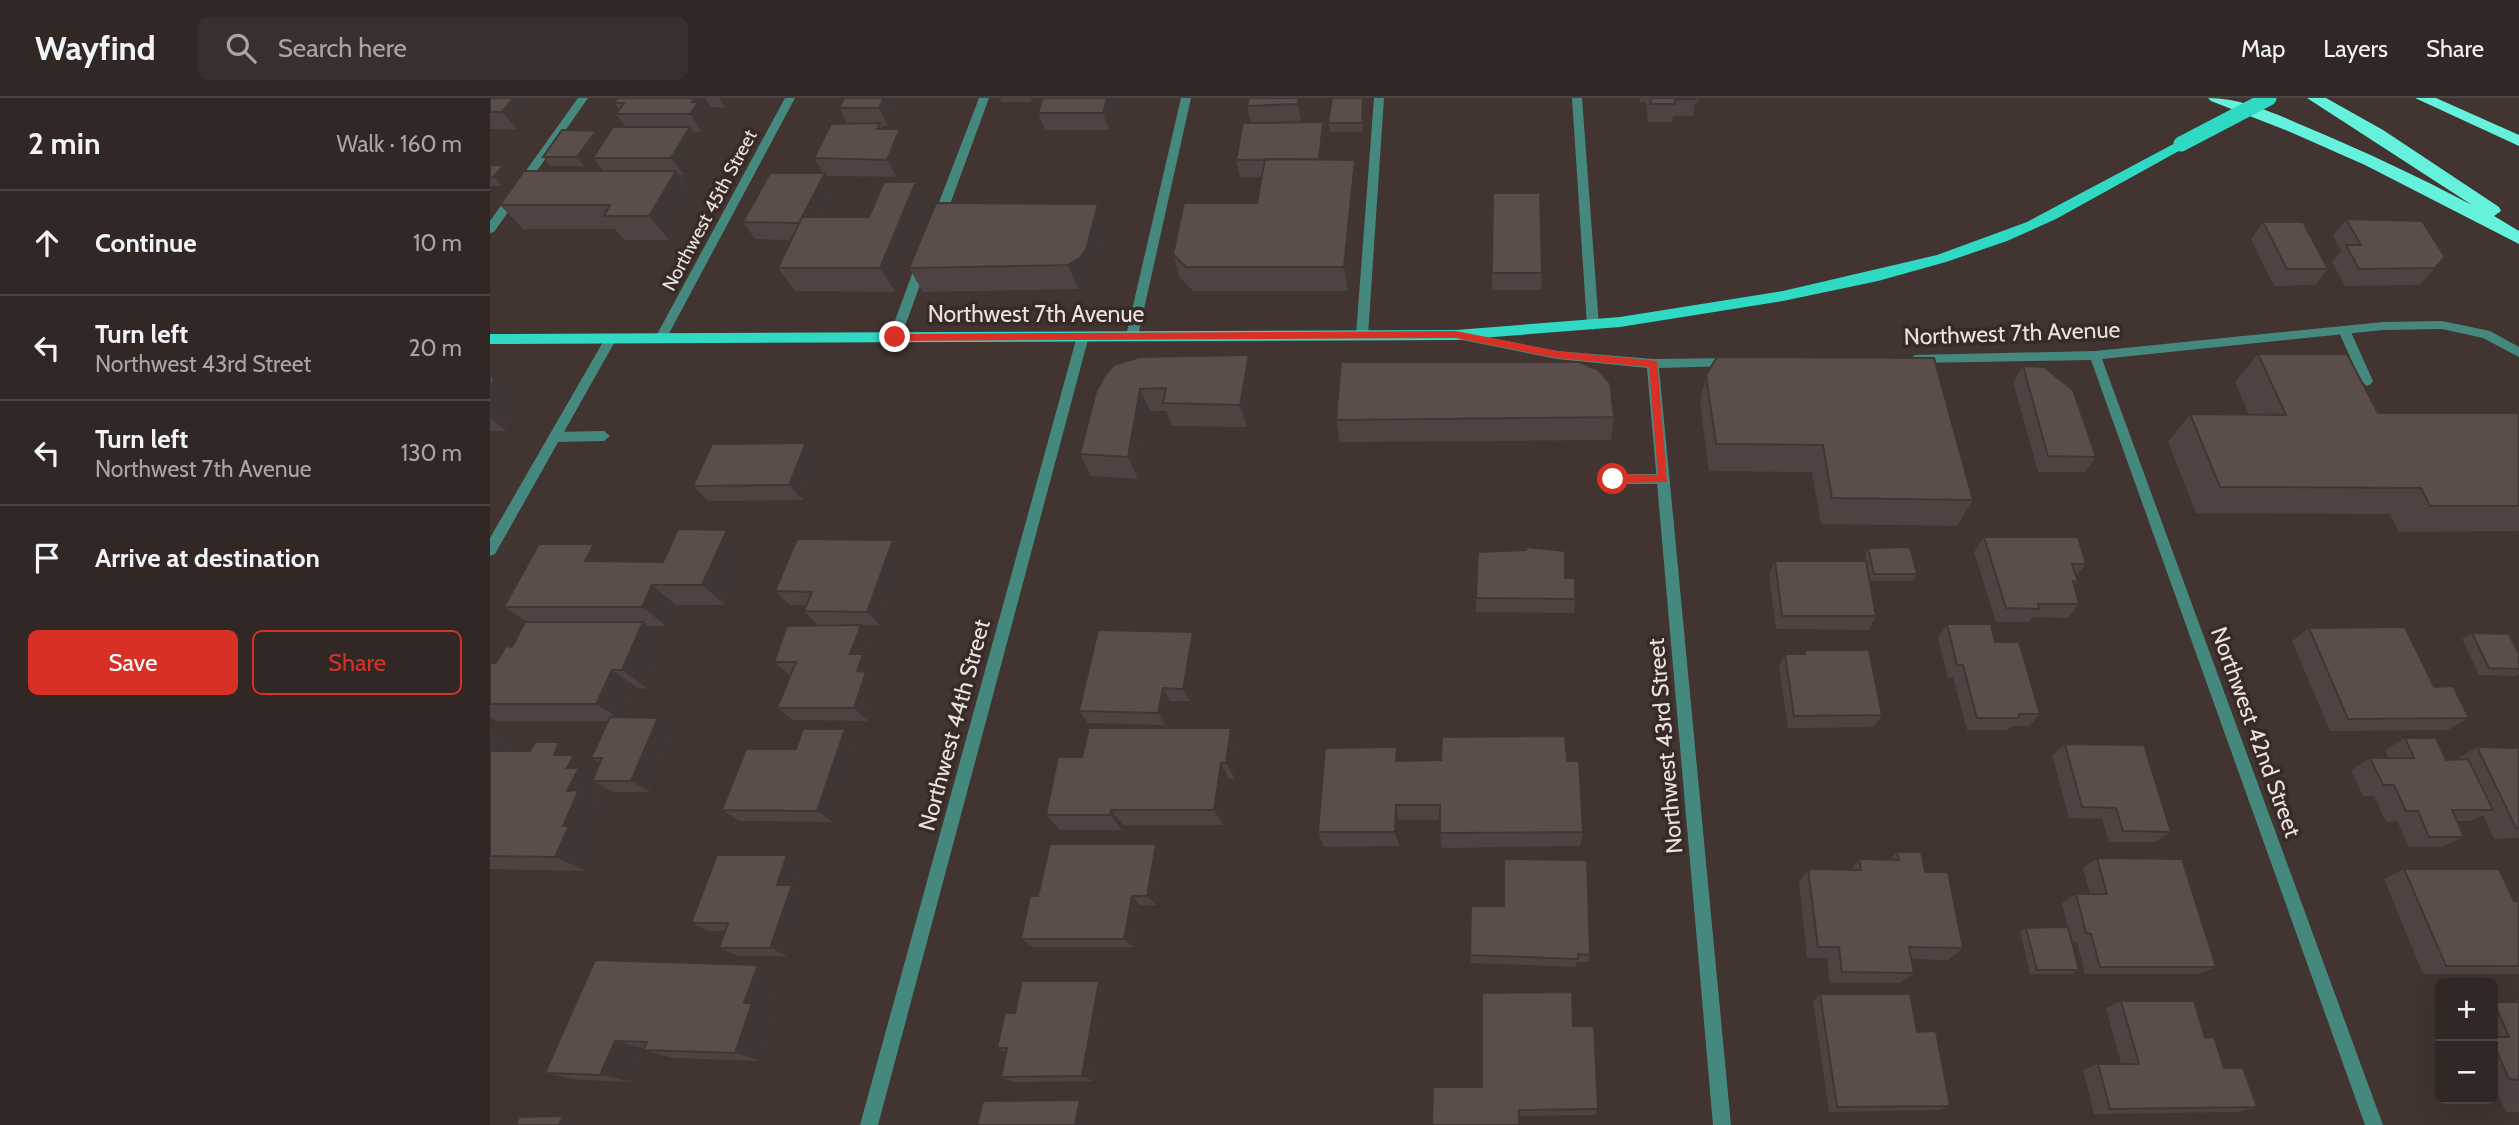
<!DOCTYPE html>
<meta charset="utf-8">
<style>
body{margin:0;font-family:Cabin,sans-serif;background:#392f2d;color:#f1f3f6}
.controls{position:absolute;right:21px;bottom:21px;display:grid;overflow:hidden;border-radius:10px;box-shadow:0 7px 28px #0002}
.controls button{width:63px;height:63px;display:grid;place-items:center;padding:0;border:0;border-bottom:2px solid #4c4442;background:#312725;color:#f1f3f6;font:35px sans-serif}
.stop{position:absolute;width:21px;height:21px;margin:-16px;border:5px solid #d93025;border-radius:50%;background:#fff}
.stop.end{background:#d93025;border-color:#fff;box-shadow:0 2px 7px #0008}
.list{margin:0;padding:0;list-style:none}
h2{display:flex;justify-content:space-between;align-items:center;height:91px;margin:0;padding:0 28px;font-size:30px}
h2 small{font-size:23px;font-weight:400;color:#a8a5a7}
.list li{display:grid;grid-template-columns:46px 1fr auto;gap:21px;align-items:center;box-sizing:border-box;height:105px;padding:0 28px;border-top:2px solid #4c4442}
.list b{display:block;font-size:26px;white-space:nowrap}
.list p{margin:0;font-size:23px;white-space:nowrap;color:#a8a5a7}
.list em{font-size:23px;font-style:normal;color:#a8a5a7}
.actions{display:flex;gap:14px;padding:21px 28px}
.actions a{flex:1;padding:16px 0;border:2px solid #d93025;border-radius:10px;text-align:center;font-size:24px;color:#d93025}
.actions .main{background:#d93025;color:#fff}
.icon{flex:none;width:38px;height:38px;fill:none;stroke:currentColor;stroke-width:2;stroke-linecap:round;stroke-linejoin:round}
.map{position:relative;flex:none;width:2029px;height:1027px;overflow:hidden}
header{display:flex;align-items:center;gap:42px;box-sizing:border-box;height:98px;padding:0 35px;background:#312725;border-bottom:2px solid #4c4442}
header strong{font-size:33px}
nav{display:flex;gap:38px;margin-inline-start:auto;font-size:24px}
.search{width:490px;height:63px;background:#392f2d;display:flex;align-items:center;gap:18px;box-sizing:border-box;padding:0 24px;border-radius:10px;color:#a8a5a7;font-size:26px}
main{display:flex}
aside{flex:1;background:#312725}
.map>svg:first-child{display:block}
</style>
<header>
<strong>Wayfind</strong>
<div class="search"><svg class="icon" aria-label="search" viewBox="0 0 24 24"><circle cx="10" cy="10" r="6"/><path d="M15 15l6 6"/></svg>Search here</div>
<nav><a>Map</a><a>Layers</a><a>Share</a></nav>
</header>
<main>
<aside>
<h2>2 min<small>Walk · 160 m</small></h2>
<ul class="list">
<li><svg class="icon" aria-label="ahead" viewBox="0 0 24 24"><path d="M12 20V5M6 11l6-6 6 6"/></svg><div><b>Continue</b></div><em>10 m</em></li>
<li><svg class="icon" aria-label="left" viewBox="0 0 24 24"><path d="M17 20v-9H6M10 6l-5 5 5 5"/></svg><div><b>Turn left</b><p>Northwest 43rd Street</p></div><em>20 m</em></li>
<li><svg class="icon" aria-label="left" viewBox="0 0 24 24"><path d="M17 20v-9H6M10 6l-5 5 5 5"/></svg><div><b>Turn left</b><p>Northwest 7th Avenue</p></div><em>130 m</em></li>
<li><svg class="icon" aria-label="arrive" viewBox="0 0 24 24"><path d="M6 21V4h12l-3 4 3 4H6"/></svg><div><b>Arrive at destination</b></div></li>
</ul>
<div class="actions"><a class="main">Save</a><a>Share</a></div>
</aside>
<div class="map">
<svg width="2029" height="1027" viewBox="0 0 2029 1027">
<rect width="100%" height="100%" fill="#413431"/>
<g fill="none" stroke-linecap="round" stroke-linejoin="round">
<path fill="#45897e" fill-rule="evenodd" d="M88 0H98L4 134 0 135V123Z
M489 0H499L455 120 453 123H445L443 120Z
M884 0H894L878 237 872 241 866 237Z
M432 161 438 165 411 239 409 242H401L399 239 426 165Z
M1854 228 1860 232 1883 283 1881 286 1877 288 1871 283 1848 232Z
M114 333 120 338 114 343 64 344 58 339 64 334Z
M1123 376H1173L1180 381 1173 386H1123L1116 381Z"/>
<path fill="#45897e" fill-rule="evenodd" d="M295 0H305L175 243H167L165 240Z
M691 0H701L648 238 642 242 636 238Z
M1082 0H1092L1109 228 1103 232 1097 228Z
M1952 223 2000 233 2029 249V259L1993 240 1952 231 1893 232 1612 261 1893 1027H1875L1601 262 1425 265 1419 261 1425 257 1605 253 1893 224Z
M966 233 1067 253 1163 261 1241 260 1247 264 1241 268 1169 270 1241 1027H1223L1157 270 1067 261 962 240 960 237Z
M593 234 599 238 388 1027H370L587 238Z
M121 236 127 240 5 456 0 458V440L117 237Z"/>
<path fill="#2fd9c3" fill-rule="evenodd" d="M1691 42 1696 43V49L1566 121 1517 143 1456 164 1388 183 1293 203 1130 229 966 242 0 246V236L966 232 1130 219 1293 193 1447 157 1537 124Z"/>
<path fill="#64f2dd" fill-rule="evenodd" d="M1718 0C1754 0 1788 17 1821 31 1876 54 1929 79 1982 107L1817 0H1836L1893 32 2009 109 2011 113 2004 118 2029 133V146L1875 67 1798 33 1721 3Z
M1925 0H1946L2029 37V48Z"/>
<path stroke="#2fd9c3" stroke-width="15" d="M1691 46 1779 0"/>
</g>
<path fill="#4e4340" d="M0 0H50L27 31H0Z
M127 0H238L240 2 235 10 221 9 217 17 220 22 212 34H203L212 46 194 77H190L204 97 179 142H134L125 131H33L10 107 113 73 103 60 136 29 126 16 129 12 124 5Z
M411 0 398 28H391L393 31H410L419 49 407 79 337 78 346 92 332 119H379L426 84 439 108 405 194 305 193 288 170 301 142 265 141 253 124 333 75 324 60 357 25 349 10Z
M510 0H542L541 4H511Z
M553 0H627L628 2 619 32H555L548 15Z
M1150 0H1209L1208 5H1205L1203 18H1183L1182 24H1158L1156 4H1150Z
M875 3 873 34H840L838 25Z
M814 5 811 23 780 25 835 42 833 61 869 86 858 193H703L690 180 683 156 767 105 772 79H750L746 62 761 25 757 8Z
M113 42 94 68H60L53 59Z
M0 67 21 76 12 88H0Z
M1003 95 1052 175 1051 192H1002Z
M1856 121 1955 159 1930 187 1855 188 1842 164 1851 153 1843 138Z
M1773 124 1838 171 1825 187 1784 188 1761 141Z
M617 130 606 176 599 185 588 191 433 194 419 170Z
M1768 256 1888 315H2029V433L1909 434 1900 416 1706 415 1678 344 1700 316 1759 317 1745 284Z
M1533 268 1606 359 1595 374H1548L1523 284Z
M0 272 26 295 29 304 27 314 16 333H0Z
M1216 277 1483 402 1467 428 1331 426 1322 374 1219 373 1210 305Z
M765 280 757 329 682 328 676 313H660L648 381 601 378 590 356 606 294Z
M1124 319 1121 342 850 344 846 322Z
M329 361 313 402 218 403 203 388Z
M1494 439 1596 466 1586 478 1588 484 1584 488 1589 506 1578 520 1543 519 1539 524H1506L1484 454Z
M1378 450 1427 476 1423 483H1380L1375 457Z
M258 452 235 507H186L176 528H159L178 543 158 591 148 590 135 619 186 632 160 694H122L115 690 109 703 118 708 104 740 109 742 95 773 0 771V631L25 645 21 653 98 660 97 664 107 670 110 665 101 660 118 623H6L0 620V565H6L22 549 37 524 14 509 126 463 173 464Z
M415 456 390 527H328L314 513 317 507H300L285 493Z
M1285 463 1386 518 1379 532 1286 531 1279 477Z
M1075 480 1085 501 1084 515 986 514V500Z
M1457 526 1505 544 1550 616 1539 628H1522L1518 632H1477L1463 579 1458 580 1448 540Z
M1819 530 1944 589 1979 620 1958 632 1840 633 1802 543Z
M703 534 709 547 700 603H680L675 627 598 625 589 613Z
M1982 535 2029 556V576L2025 578 1989 577 1972 541Z
M384 541 377 560 386 569 383 580 389 586 378 623 303 622 287 610 301 577H299L284 564Z
M1315 552 1392 617 1384 629 1298 630 1289 569 1295 556H1313Z
M741 630 749 646 745 681H739L733 727H633L632 732H570L556 717 592 659Z
M1915 640 1956 662 1967 661 1987 649 2029 650V740L2004 741 1993 717 1981 723H1966L1974 739 1952 749H1919L1907 723 1896 724 1884 698H1873L1861 672 1880 660H1899L1895 652Z
M369 643 343 724 249 723 232 712 306 651Z
M1575 646 1681 734 1666 744H1619L1612 721 1579 720 1562 657Z
M909 663H1077L1093 734 1090 748 952 750 950 735V722H909V748L834 749 828 734Z
M666 746 674 756 666 807H650L643 849H543L531 841 548 798Z
M1407 754 1435 774 1473 850 1458 862 1421 861 1424 875 1410 885H1340L1337 860H1317L1309 785 1318 771 1360 772 1369 761 1400 762Z
M297 757 313 767 306 790 318 796 298 858H248L229 850 235 833H220L201 825Z
M1607 760 1726 869 1709 876H1595L1587 844H1582L1572 805 1586 796H1600L1593 770Z
M1914 771 2024 803H2029V876H1933L1894 781Z
M1536 830 1589 872 1582 876H1540L1530 834Z
M980 857H1100L1098 864H1087L1086 869 981 865Z
M105 862 293 878 281 912 288 915 272 963 184 960 155 953 142 984 89 982 55 975Z
M619 890 603 983 524 984 511 979 516 954 507 950 525 915Z
M1330 896 1460 1008 1449 1012 1339 1014 1323 903Z
M1631 903 1715 940 1734 970 1767 1009 1747 1014 1604 1016 1593 972 1608 966H1631L1616 910Z
M2003 904H2029V1014H2016L2004 987H2003Z
M1083 928 1108 1011 1105 1017 1029 1018 992 989Z"/>
<path fill="#403734" d="M23 0H50L27 31 12 14Z
M205 0H215L221 9 217 17 220 22 212 34 200 16 202 4Z
M229 0H238L240 2 235 10Z
M394 0H411L398 28 389 10Z
M617 0H627L628 2 619 32 613 15Z
M809 0H813L814 5 811 23 808 6Z
M873 0H875V3L873 34 872 25Z
M833 24 835 42 832 79 829 62Z
M200 29 212 46 194 77 181 60Z
M410 31 419 49 407 79 397 62Z
M106 33 113 42 94 68 87 59Z
M865 62 869 86 858 193 854 169Z
M13 67 21 76 12 88 4 79Z
M186 73 204 97 179 142 159 118Z
M335 75 346 92 320 142 309 125Z
M426 84 439 108 405 194 390 170Z
M608 106 617 130 606 176 599 185 588 191 578 167Z
M759 257 765 280 757 329 750 307Z
M1 272 26 295 29 304 27 314 16 333 0 320Z
M650 291 660 313 648 381 638 359Z
M316 345 329 361 313 402 299 387Z
M237 432 258 452 235 507 212 487Z
M403 442 415 456 390 527 377 514Z
M104 446 129 466 95 463Z
M162 487 186 507 176 528 152 509Z
M153 524 178 543 158 591 132 572Z
M371 527 384 541 377 560 386 569 383 580 389 586 378 623 364 610 367 573 360 556Z
M703 534 709 547 700 603 693 591Z
M122 572 148 590 133 623 106 606Z
M673 590 680 603 675 627 668 615Z
M168 620 186 632 160 694 141 683Z
M741 630 749 646 745 681 736 665Z
M0 631 25 645 13 669 0 662Z
M355 631 369 643 343 724 327 713Z
M69 644 98 660 97 664 112 673 102 683 115 690 109 703 118 708 104 740 109 742 95 773 65 759 73 728 77 693V670L64 657Z
M731 665 739 681 733 727 724 712Z
M906 707 909 722V748L905 734Z
M621 712 633 727 632 732 620 717Z
M666 746 674 756 666 807 657 798Z
M297 757 313 767 306 790 318 796 298 858 280 850 287 787Z
M642 798 650 807 643 849 634 841Z
M268 867 293 878 281 912 288 915 272 963 245 955 254 905Z
M609 883 619 890 603 983 592 978Z
M125 943 156 951 142 984 110 977Z
M590 1002 601 1007 597 1027H585Z
M73 1018 85 1020 83 1027H69Z"/>
<path fill="#5b4e4a" stroke="#403734" stroke-width="2" d="M0 0H23L12 14H0Z
M127 0H205L202 4H208L200 16H126L134 5H124Z
M354 0H394L389 10H349Z
M553 0H617L613 15H548Z
M759 0H809L808 6 757 8Z
M842 0H873L872 25H838Z
M1160 0H1206V1H1185V6H1161Z
M833 24 829 61 746 62 753 25Z
M390 25 387 31H410L397 62 324 60 341 26Z
M123 29H200L181 60H103Z
M72 32 106 33 87 59H53Z
M775 61 865 62 854 169H696L683 156 694 105H767Z
M0 67H13L4 79H0Z
M34 73H186L159 118H114L120 107H10Z
M280 75H335L309 125 253 124Z
M394 84H426L390 170H288L312 119H379Z
M1003 95H1050L1052 175H1002Z
M446 105 608 106 596 152 589 161 578 167 419 170Z
M1856 121 1932 123 1955 159 1945 170 1869 171 1856 147H1871Z
M1773 124H1813L1838 171H1797Z
M1768 256H1857L1888 315H2029V408H1940L1931 390 1730 389 1700 316 1796 317Z
M759 257 750 307 673 305 676 290 650 291 638 359 590 356 606 294 615 277 624 267 650 259Z
M1227 259 1444 260 1483 402 1342 400 1333 347 1226 346 1216 277Z
M851 264H1089L1108 272 1120 285 1124 319 846 322Z
M1533 268 1554 269 1583 292 1606 359 1558 358Z
M0 272 4 281 0 294Z
M316 345 299 387 203 388 222 346Z
M188 431 237 432 212 487H162L152 509H14L49 446H104L95 463 173 464Z
M1494 439H1588L1596 466H1582L1588 484 1583 483 1589 506H1548L1549 511 1516 510Z
M307 441 403 442 377 514 314 513 322 494 285 493Z
M1037 449 1075 453V480H1085V501L986 500 988 454 1036 452Z
M1420 449 1427 476H1384L1378 450Z
M1285 463H1376L1386 518H1292Z
M35 524H153L132 572H122L106 606H0V565H6L16 548 22 549Z
M1457 526H1501L1505 544H1529L1550 616H1529V620H1487L1473 567H1467Z
M371 527 360 556H373L367 573 376 574 364 610H287L306 564H284L297 528Z
M1915 529 1944 589 1963 588 1979 620 1858 621 1819 530Z
M608 532 703 534 693 591 673 590 668 615 589 613Z
M1982 535 2019 536 2029 556V571L1999 570Z
M1315 552H1379L1392 617 1304 618 1295 556H1315Z
M120 619 168 620 141 683H102L112 660H101Z
M599 630H741L736 665H731L724 712H621L620 717H556L568 659H592Z
M313 631H355L327 713 232 712 256 651H306Z
M1075 638 1077 663H1089L1093 734 950 735V707H906L905 734H828L835 650 907 649 906 663 951 662 952 639Z
M1915 640H1946L1956 662 1978 661 2003 712H1962L1974 739H1939L1928 713H1916L1904 687H1893L1880 660H1924Z
M45 644H69L64 657H84L77 670H89L77 693 89 692 73 728H79L65 759 0 758V653H40Z
M1575 646 1654 647 1681 734 1633 733 1626 710 1592 709Z
M1987 649 2029 650V730H2026Z
M560 746H666L657 798H642L634 841H531L540 798H548Z
M1407 754H1431L1435 774H1458L1473 850 1419 849 1424 875 1352 874 1349 849H1328L1318 771 1371 772 1369 761 1409 762Z
M227 757H297L287 787H302L280 850H229L238 825H201Z
M1607 760 1692 761 1726 869H1610L1601 836 1596 835 1586 796H1617Z
M1014 761 1097 762 1100 857 1088 856V861L980 857 981 808H1014Z
M1914 771H2009L2024 803H2029V868H1956Z
M1578 829 1589 872H1547L1536 830Z
M105 862 268 867 254 905H262L245 955 153 952 157 944 125 943 110 977 55 975Z
M532 883H609L592 978 511 979 517 950H507L515 915H525Z
M1082 894 1083 928H1104L1108 1011 1029 1012V1027H942L943 989H992V895Z
M1330 896H1420L1427 934 1446 933 1460 1008 1347 1009Z
M1631 903H1704L1715 940 1724 939 1734 970H1753L1767 1009 1620 1011 1608 966H1649Z
M2004 904H2029V982L2019 981 2003 945V939H2019Z
M590 1002 585 1027H487L493 1003Z
M73 1018 69 1027H26L29 1019Z"/>
<path fill="#d93025" d="M966 233 1067 253 1167 263 1177 384 1123 385 1118 381 1123 376 1168 377 1159 269 1067 260 966 240 405 243 400 239 405 236Z"/>
<g text-anchor="middle" stroke-width="7" stroke-linejoin="round" paint-order="stroke">
<g font-size="19" fill="#eae2df" stroke="#372a27">
<text transform="translate(219 112) rotate(-62)" y="7">Northwest 45th Street</text>
</g>
<g font-size="23" fill="#eae2df" stroke="#372a27">
<text x="546" y="224">Northwest 7th Avenue</text>
<text transform="translate(1522 235) rotate(-2)" y="8">Northwest 7th Avenue</text>
<text transform="translate(464 627) rotate(-75)" y="8">Northwest 44th Street</text>
<text transform="translate(1766 634) rotate(70)" y="8">Northwest 42nd Street</text>
<text transform="translate(1175 648) rotate(-95)" y="8">Northwest 43rd Street</text>
</g>
</g>
</svg>
<div class="controls">
<button>+</button>
<button>−</button>
</div>
<div class="stop" style="left:1123px;top:381px"></div>
<div class="stop end" style="left:405px;top:239px"></div>
</div>
</main>
